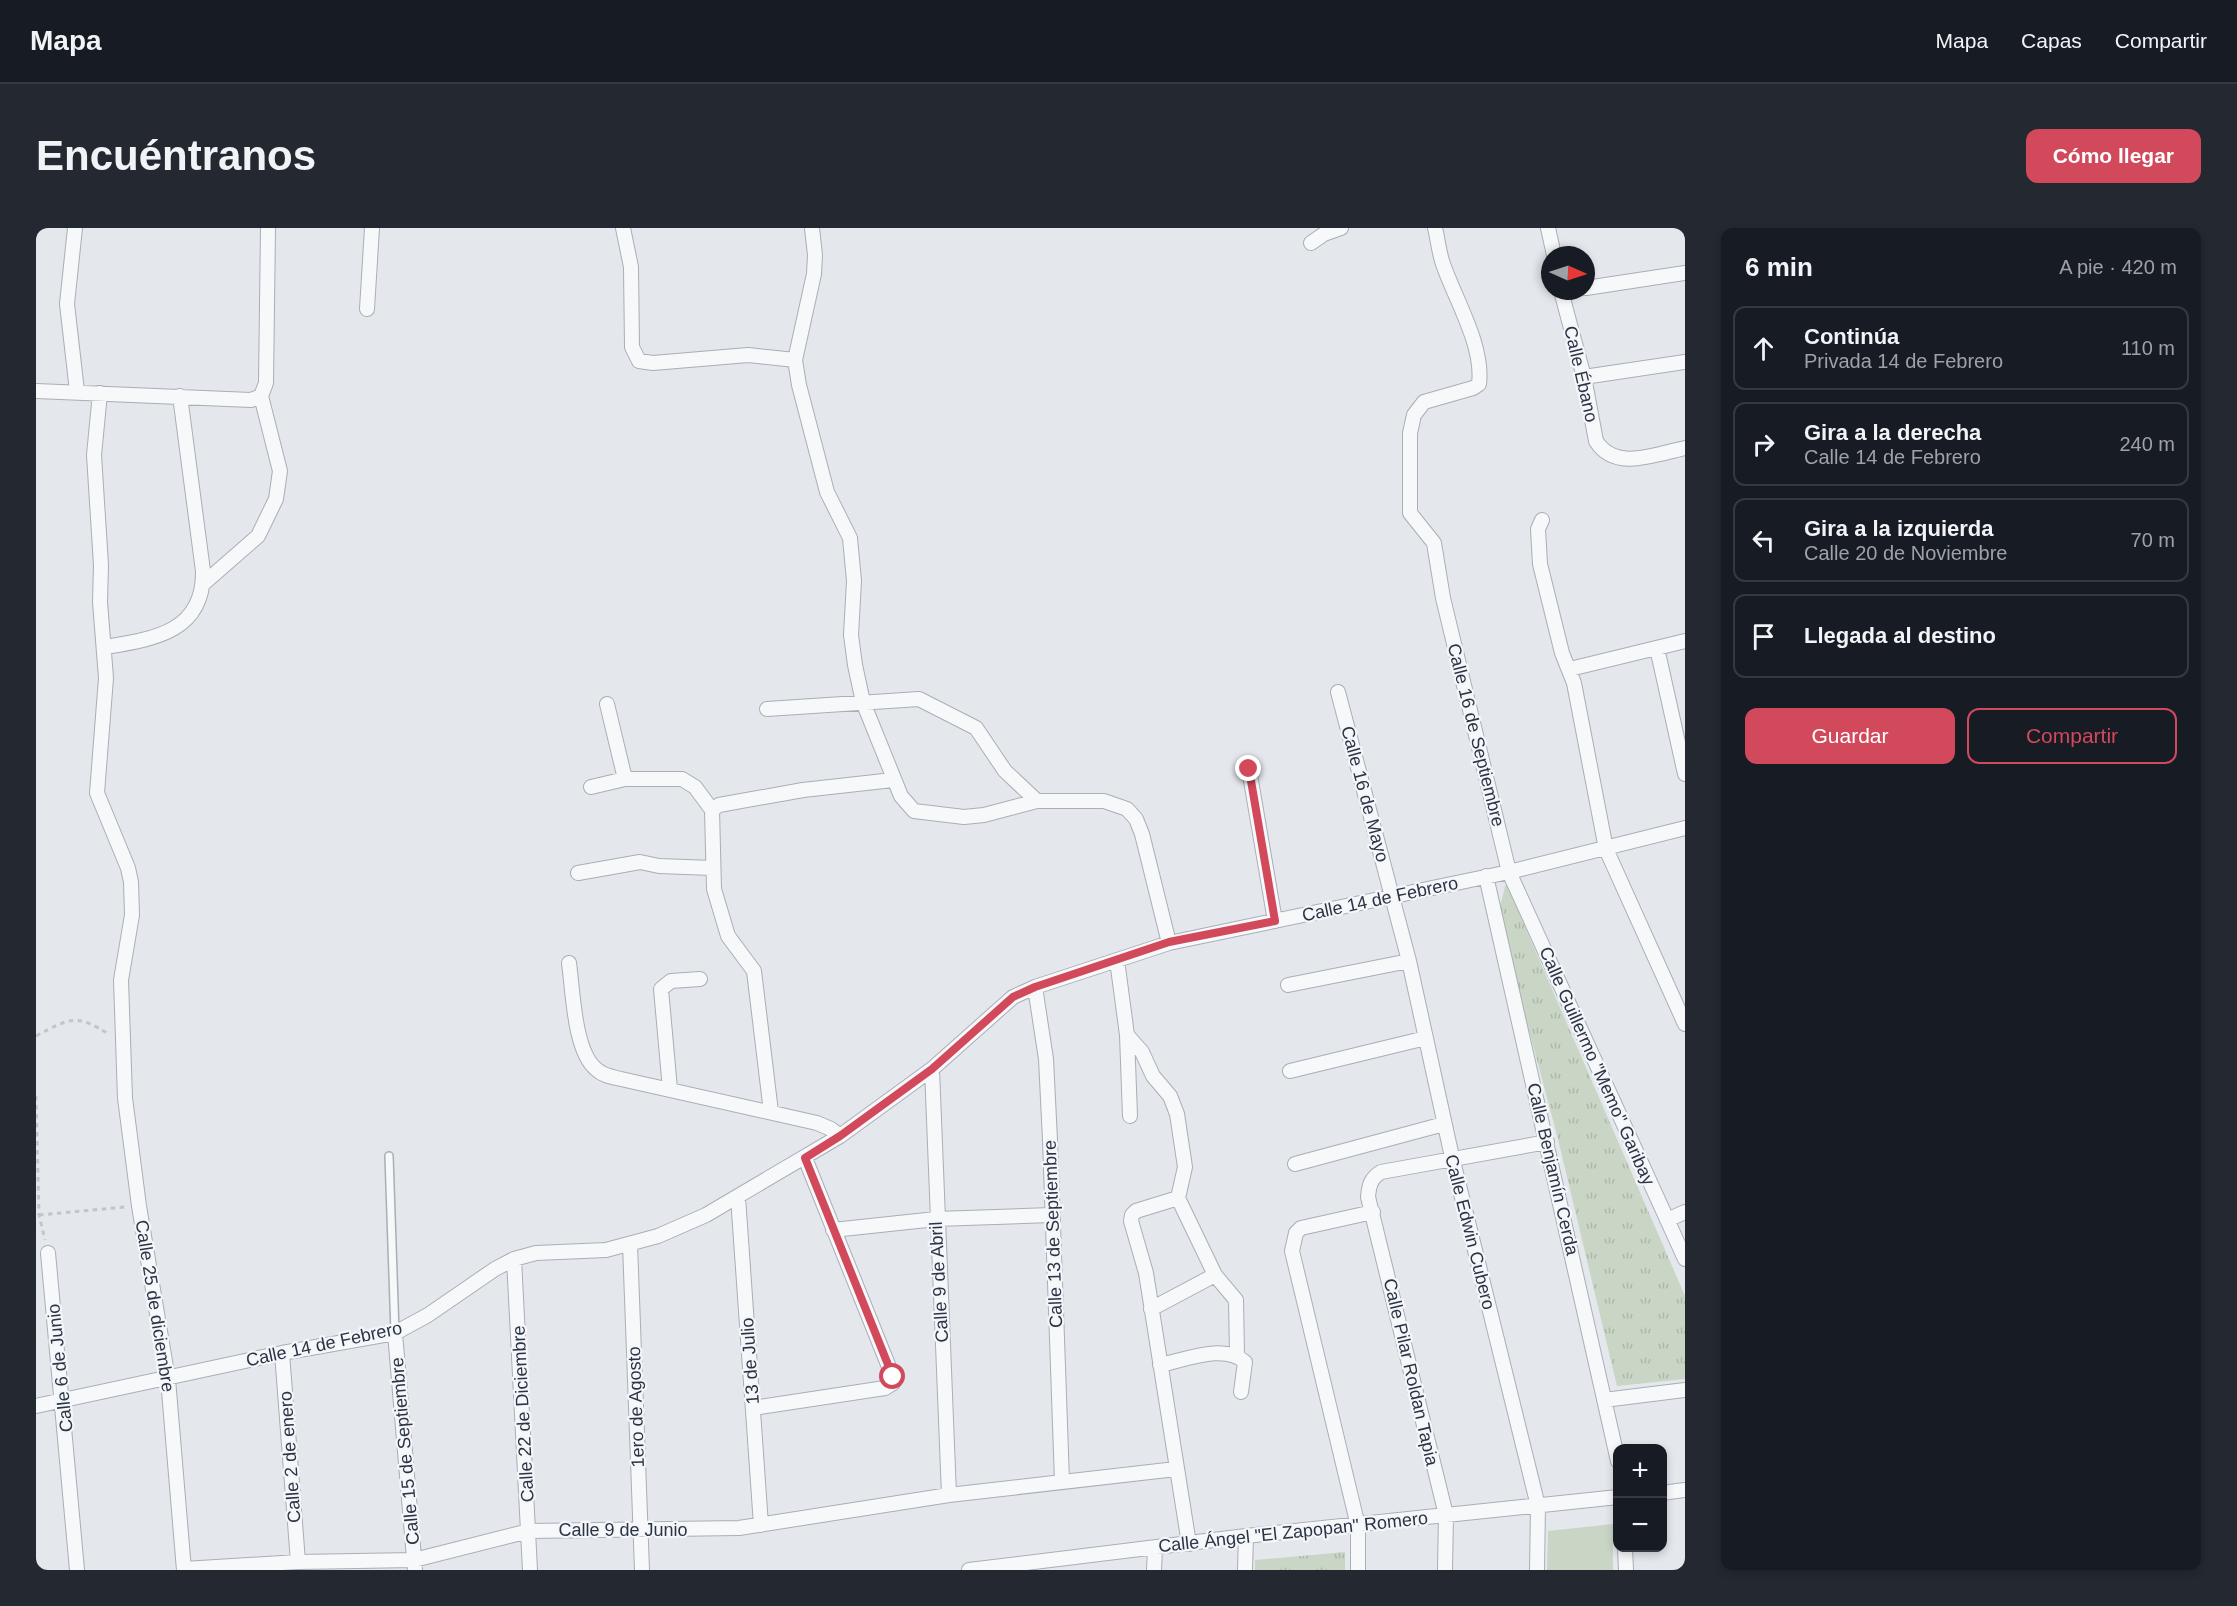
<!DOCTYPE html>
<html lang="es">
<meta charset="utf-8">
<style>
body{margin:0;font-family:Arial,sans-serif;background:#242831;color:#f1f3f6}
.controls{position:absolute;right:18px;bottom:18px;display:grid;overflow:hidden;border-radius:12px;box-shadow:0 3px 9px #0003}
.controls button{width:54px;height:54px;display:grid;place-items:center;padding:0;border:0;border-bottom:2px solid #363941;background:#171b24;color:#f1f3f6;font:30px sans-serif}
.compass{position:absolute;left:1505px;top:18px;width:54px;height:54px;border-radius:50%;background:#171b24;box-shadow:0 3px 9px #0003;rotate:93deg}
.stop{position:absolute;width:18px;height:18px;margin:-14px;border:4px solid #d1495b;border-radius:50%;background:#fff}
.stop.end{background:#d1495b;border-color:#fff;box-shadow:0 2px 6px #0008}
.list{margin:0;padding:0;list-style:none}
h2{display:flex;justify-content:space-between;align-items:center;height:78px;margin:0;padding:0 24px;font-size:26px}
h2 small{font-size:20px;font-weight:400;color:#9ea1a6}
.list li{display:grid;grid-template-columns:39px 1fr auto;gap:18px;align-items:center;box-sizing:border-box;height:84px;margin:0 12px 12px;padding:0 12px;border:2px solid #363941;border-radius:12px}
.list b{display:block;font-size:22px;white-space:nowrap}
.list p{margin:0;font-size:20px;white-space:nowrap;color:#9ea1a6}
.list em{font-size:20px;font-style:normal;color:#9ea1a6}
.actions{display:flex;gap:12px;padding:18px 24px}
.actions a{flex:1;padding:14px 0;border:2px solid #d1495b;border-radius:12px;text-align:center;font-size:21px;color:#d1495b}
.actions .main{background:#d1495b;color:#fff}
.icon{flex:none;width:33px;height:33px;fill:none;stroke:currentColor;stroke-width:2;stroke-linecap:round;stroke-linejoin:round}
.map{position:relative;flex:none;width:1649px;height:1342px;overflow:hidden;border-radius:12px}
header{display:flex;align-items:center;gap:36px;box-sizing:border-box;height:84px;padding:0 30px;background:#171b24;border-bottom:2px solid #363941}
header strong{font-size:28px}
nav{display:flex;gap:33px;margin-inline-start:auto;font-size:21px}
.intro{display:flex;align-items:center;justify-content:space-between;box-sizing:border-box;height:144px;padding:0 36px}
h1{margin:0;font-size:42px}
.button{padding:15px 27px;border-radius:12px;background:#d1495b;color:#fff;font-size:21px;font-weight:700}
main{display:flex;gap:36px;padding:0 36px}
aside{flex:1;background:#171b24;border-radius:12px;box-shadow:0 3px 9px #0003}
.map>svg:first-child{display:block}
</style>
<header>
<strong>Mapa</strong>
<nav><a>Mapa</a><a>Capas</a><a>Compartir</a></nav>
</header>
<div class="intro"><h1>Encuéntranos</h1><a class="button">Cómo llegar</a></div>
<main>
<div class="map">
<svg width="1649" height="1342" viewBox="0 0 1649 1342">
<defs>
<pattern id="grass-tufts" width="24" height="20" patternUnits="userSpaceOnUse" patternTransform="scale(1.5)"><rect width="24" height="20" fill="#c9d6c5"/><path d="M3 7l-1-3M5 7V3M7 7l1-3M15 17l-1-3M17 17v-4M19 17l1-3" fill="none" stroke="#adb8ab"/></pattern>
</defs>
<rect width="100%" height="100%" fill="#e4e7ec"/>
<path fill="url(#grass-tufts)" d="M1470 655 1649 1068V1151L1581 1158 1521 907 1462 686Z
M1309 1324V1342H1219V1332Z"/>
<path fill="#c9d6c5" d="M1577 1296V1342H1511L1512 1303Z"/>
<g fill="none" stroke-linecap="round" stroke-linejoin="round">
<g stroke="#a9aeb7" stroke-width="10">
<path id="lane" d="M353 928 359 1105"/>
</g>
<g stroke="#a9aeb7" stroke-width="16">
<path id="street" d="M39 0 31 76 41 163
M587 0 595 39 596 119 603 133 617 135 712 127 759 132
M776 0 779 27 778 46 759 132 763 157 791 264 814 310 818 353 815 407 819 437 827 474 865 568 878 583 928 589 948 587 1001 573H1068L1091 581 1100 591 1106 606 1133 715
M1399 0C1402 12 1403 25 1407 36 1419 71 1448 118 1443 156L1437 160 1388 174 1378 187 1374 205V285L1398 315 1407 370 1473 644 1649 1031
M1512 0 1518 27
M1275 15 1288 6 1305 0
M1550 60 1649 45
M1525 63 1548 149 1560 213C1579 244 1620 226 1649 220
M331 81 336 0
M1548 149 1649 134
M0 163 215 172 225 168
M64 165 58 227 65 337 64 374 70 450 61 565 92 640 95 654 96 687 85 752 89 870 103 978 132 1151 148 1342
M1506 292 1502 301 1504 336 1526 425 1538 455 1570 621 1649 796
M167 356 222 308 240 271 244 243 225 168 230 155 232 0
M69 419C118 411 168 404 167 343L144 168
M1621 420 1649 546
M1534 441 1649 413
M1302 464 1373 733 1416 929 1502 1278 1501 1342
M571 476 589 551
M731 481 883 471 940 500 969 543 1001 573
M1213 541 1239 693
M555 559 589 551H646L659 559 676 582 678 661 692 708 718 743 735 884
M676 582 683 577 767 562 857 552
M542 645 604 634 623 638 676 640
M1450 648 1582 1233
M1081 732 1091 807 1094 888
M533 735C537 763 538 823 560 841 567 848 576 849 585 851L781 895 795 901 804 908
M1252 757 1373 733
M999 759 1010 831 1014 912 1026 1253
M1091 807 1106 824 1117 848 1134 868 1141 886 1149 939 1142 970 1100 983 1096 987 1095 993 1110 1045 1153 1316
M896 841 913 1267
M1254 843 1390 810
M634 861 625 761 635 753 664 751
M1259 936 1408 896
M702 969 725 1297
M1142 970 1179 1047 1200 1072 1201 1126
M1631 992 1649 984
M797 1002 900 991 1015 987
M594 1016 606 1342
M12 1025 41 1342
M478 1031 494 1342
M1115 1081 1179 1047
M359 1105 379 1342
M246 1125 262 1334
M1124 1137C1149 1132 1189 1115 1209 1134L1205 1164
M1568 1172 1649 1162
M0 1178 246 1125 359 1105 392 1087 459 1041 478 1031 500 1025 570 1022 622 1008 670 987 804 908 896 841 977 769 999 759 1133 715 1473 644 1649 600
M717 1180 849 1160 857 1155 855 1144 769 930
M1626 1265 1649 1262
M1589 1320 1590 1342
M148 1341 262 1334 378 1332 493 1303 703 1300 913 1267 1140 1241
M933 1342 1210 1308 1582 1269
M1118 1342 1119 1320
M1209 1342 1210 1308
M1322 1342V1298L1256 1023 1260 1005 1265 1000 1337 984
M1409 1342 1410 1287 1332 969C1333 957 1335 950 1345 944L1511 914"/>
</g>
<path stroke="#c2c5cb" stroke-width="3" stroke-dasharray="4.5 4.5" stroke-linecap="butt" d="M0 808C34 790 40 785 74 807
M0 868 3 987 9 1012
M3 987 89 979"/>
<use href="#lane" stroke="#f7f8fa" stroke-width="7"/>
<use href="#street" stroke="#f7f8fa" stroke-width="14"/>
</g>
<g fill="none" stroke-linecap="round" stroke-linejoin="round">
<path stroke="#d1495b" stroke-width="8" d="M857 1149 769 930 804 908 896 841 977 769 999 759 1133 714 1239 693 1213 541"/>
</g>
<g text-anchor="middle" stroke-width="4.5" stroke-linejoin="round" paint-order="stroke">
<g font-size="18" fill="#2b3445" stroke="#f4f6f9">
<text transform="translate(1545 146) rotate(77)" y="6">Calle Ébano</text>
<text transform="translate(1440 507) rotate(76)" y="6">Calle 16 de Septiembre</text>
<text transform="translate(1329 566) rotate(75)" y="6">Calle 16 de Mayo</text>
<text transform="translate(1344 671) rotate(-12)" y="6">Calle 14 de Febrero</text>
<text transform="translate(1561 838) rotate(66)" y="6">Calle Guillermo "Memo" Garibay</text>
<text transform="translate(1517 941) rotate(77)" y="6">Calle Benjamín Cerda</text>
<text transform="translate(1434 1004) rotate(76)" y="6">Calle Edwin Cubero</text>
<text transform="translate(1017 1006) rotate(-92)" y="6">Calle 13 de Septiembre</text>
<text transform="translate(903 1054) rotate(-93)" y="6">Calle 9 de Abril</text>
<text transform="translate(119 1078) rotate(81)" y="6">Calle 25 de diciembre</text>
<text transform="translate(288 1116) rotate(-12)" y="6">Calle 14 de Febrero</text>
<text transform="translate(714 1133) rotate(-94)" y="6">13 de Julio</text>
<text transform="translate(24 1140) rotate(-96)" y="6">Calle 6 de Junio</text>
<text transform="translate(1375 1144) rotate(77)" y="6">Calle Pilar Roldan Tapia</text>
<text transform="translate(600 1179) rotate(-92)" y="6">1ero de Agosto</text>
<text transform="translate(487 1186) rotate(-93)" y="6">Calle 22 de Diciembre</text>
<text transform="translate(369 1223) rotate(-95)" y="6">Calle 15 de Septiembre</text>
<text transform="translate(254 1229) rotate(-94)" y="6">Calle 2 de enero</text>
<text x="587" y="1308">Calle 9 de Junio</text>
<text transform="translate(1257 1304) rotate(-6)" y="6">Calle Ángel "El Zapopan" Romero</text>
</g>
</g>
</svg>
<div class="controls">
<button>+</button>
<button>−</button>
</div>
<svg class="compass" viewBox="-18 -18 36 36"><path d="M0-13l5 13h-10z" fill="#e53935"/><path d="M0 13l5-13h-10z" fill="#9ea1a6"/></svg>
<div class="stop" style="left:857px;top:1149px"></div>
<div class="stop end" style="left:1213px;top:541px"></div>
</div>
<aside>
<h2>6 min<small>A pie · 420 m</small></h2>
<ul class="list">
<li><svg class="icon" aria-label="ahead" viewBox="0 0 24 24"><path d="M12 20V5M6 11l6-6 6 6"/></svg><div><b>Continúa</b><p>Privada 14 de Febrero</p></div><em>110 m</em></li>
<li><svg class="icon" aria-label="right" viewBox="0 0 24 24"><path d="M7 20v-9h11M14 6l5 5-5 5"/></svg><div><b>Gira a la derecha</b><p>Calle 14 de Febrero</p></div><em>240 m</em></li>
<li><svg class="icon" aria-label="left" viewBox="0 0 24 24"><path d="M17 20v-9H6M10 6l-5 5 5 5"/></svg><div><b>Gira a la izquierda</b><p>Calle 20 de Noviembre</p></div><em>70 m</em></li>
<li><svg class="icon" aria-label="arrive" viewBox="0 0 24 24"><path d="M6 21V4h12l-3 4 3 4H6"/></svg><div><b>Llegada al destino</b></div></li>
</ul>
<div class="actions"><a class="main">Guardar</a><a>Compartir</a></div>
</aside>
</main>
